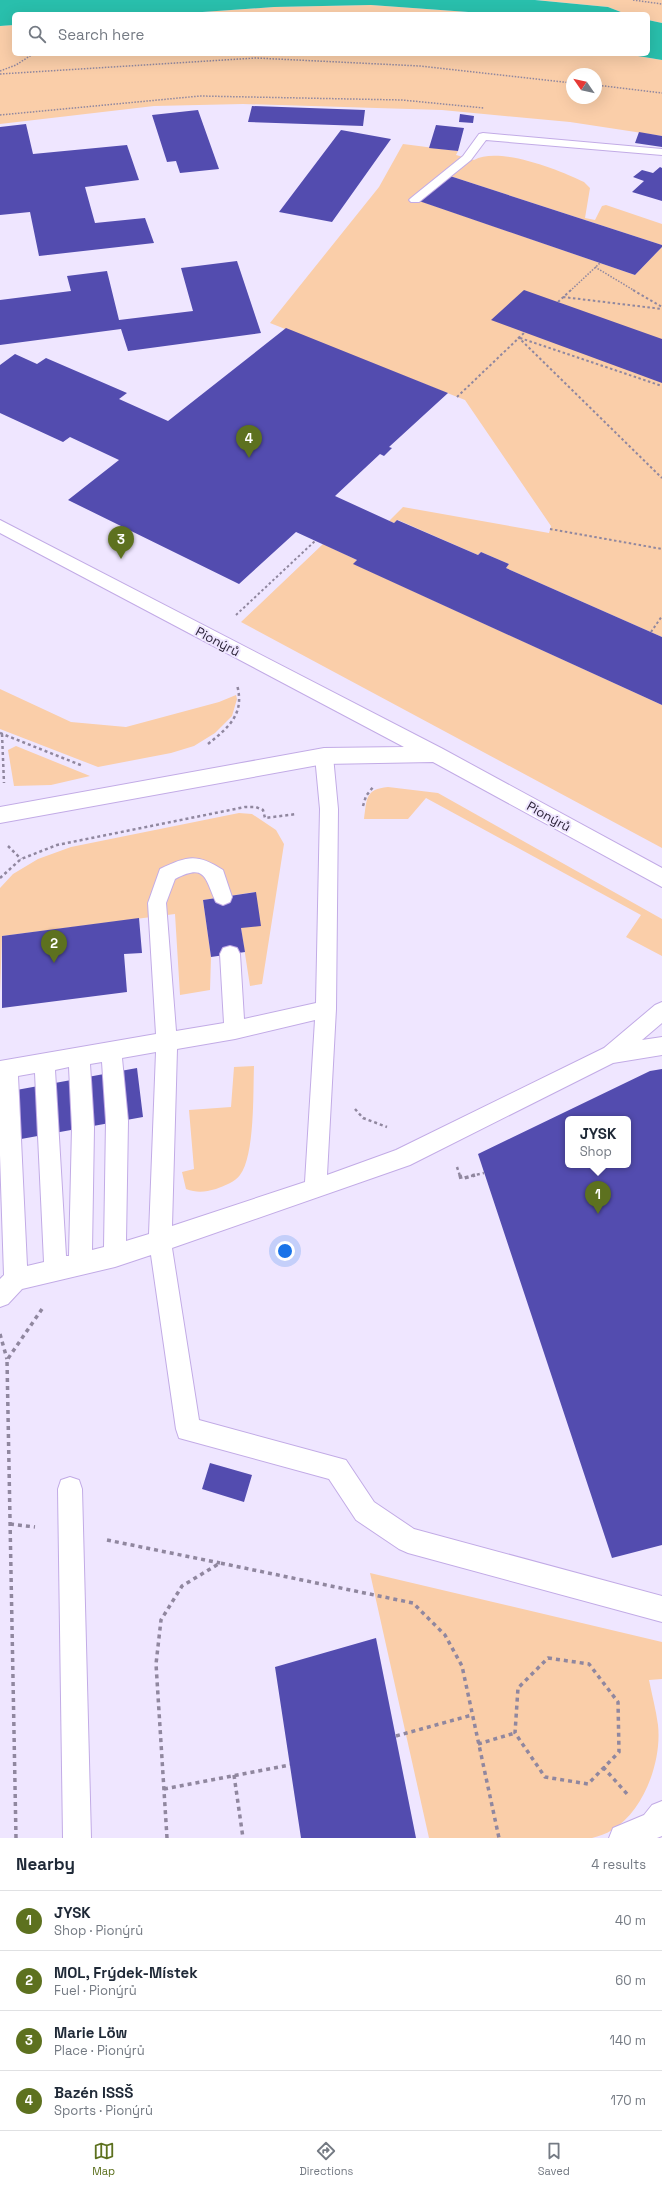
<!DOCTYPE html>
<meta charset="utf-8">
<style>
body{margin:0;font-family:"Space Grotesk",sans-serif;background:#f2f2f3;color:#1f2937}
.compass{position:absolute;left:566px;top:68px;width:36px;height:36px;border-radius:50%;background:#fff;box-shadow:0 4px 16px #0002;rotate:304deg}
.you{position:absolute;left:285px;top:1251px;width:14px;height:14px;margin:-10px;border:3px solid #fff;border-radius:50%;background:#1a73e8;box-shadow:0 0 0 6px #1a73e833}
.badge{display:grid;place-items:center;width:26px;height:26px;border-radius:50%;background:#5d711f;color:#fff;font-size:13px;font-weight:700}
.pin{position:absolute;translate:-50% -33px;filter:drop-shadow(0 1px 2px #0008)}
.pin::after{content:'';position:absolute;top:21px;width:14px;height:12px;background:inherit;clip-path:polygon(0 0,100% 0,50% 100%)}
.popup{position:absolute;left:565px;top:1116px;width:66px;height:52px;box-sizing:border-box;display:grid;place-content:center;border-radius:6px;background:#fff;filter:drop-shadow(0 1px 3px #0005);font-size:13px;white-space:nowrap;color:#747a83}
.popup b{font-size:15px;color:#1f2937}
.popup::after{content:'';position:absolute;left:50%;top:100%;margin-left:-8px;border:8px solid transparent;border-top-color:#fff}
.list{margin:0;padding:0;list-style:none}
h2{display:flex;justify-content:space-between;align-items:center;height:52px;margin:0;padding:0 16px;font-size:17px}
h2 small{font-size:13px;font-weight:400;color:#747a83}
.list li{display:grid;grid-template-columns:26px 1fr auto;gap:12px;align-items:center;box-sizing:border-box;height:60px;padding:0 16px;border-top:1px solid #e0e1e3}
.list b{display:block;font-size:15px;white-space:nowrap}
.list p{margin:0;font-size:13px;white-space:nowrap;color:#747a83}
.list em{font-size:13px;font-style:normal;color:#747a83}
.icon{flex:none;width:22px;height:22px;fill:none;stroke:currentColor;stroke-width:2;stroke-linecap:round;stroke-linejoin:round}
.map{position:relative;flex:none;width:662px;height:1838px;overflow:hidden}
.search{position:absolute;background:#fff;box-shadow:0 4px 16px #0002;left:12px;right:12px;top:12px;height:44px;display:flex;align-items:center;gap:10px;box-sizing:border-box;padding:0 14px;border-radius:6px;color:#747a83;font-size:15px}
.sheet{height:292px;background:#fff}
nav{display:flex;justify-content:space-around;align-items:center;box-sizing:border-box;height:56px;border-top:1px solid #e0e1e3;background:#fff;font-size:11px;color:#747a83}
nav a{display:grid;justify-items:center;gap:2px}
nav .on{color:#5d711f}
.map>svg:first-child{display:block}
</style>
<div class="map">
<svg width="662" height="1838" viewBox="0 0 662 1838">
<rect width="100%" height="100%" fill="#efe6ff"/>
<path fill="#facea9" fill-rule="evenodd" d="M536 0H662V23L648 20V14H626L608 7Z
M371 5 496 14H174L274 7Z
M14 25V54H626L662 60V136L570 122 442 110 243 104 154 106 0 124V26ZM572 74H596V98H572Z
M403 144 458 151 456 155 474 160C499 146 559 170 584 182L590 188 585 218 595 220 602 206 606 205 662 224V245L450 176 420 201 635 275 662 247V637L506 568 509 564 481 552 478 555 398 520 394 523 389 521 403 507 549 533 551 526 465 400 270 323 379 187Z
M323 544 357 560 354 564 662 705V848L241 622Z
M0 689 71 722 126 727 219 702 236 695 237 699 232 716 215 733 194 746 171 753 98 767 0 729Z
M16 746 90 776 51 785 14 786 8 750Z
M388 787 438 793 662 919V956L626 937 641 915 426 798 408 819H364C367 799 365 789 388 787Z
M239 813 252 814 276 830 284 844 262 984 250 986 241 928 255 892 203 900 211 957 210 990 180 995 175 914 2 936 0 993V888L13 874 38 859 71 847Z
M254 1066C253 1092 255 1156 240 1175 235 1182 224 1186 216 1189 205 1192 197 1193 186 1189L182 1172 194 1169 189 1110 231 1107 234 1067Z
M370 1573 662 1642V1679L649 1680C652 1695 656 1710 658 1725 662 1761 644 1811 612 1830 606 1834 599 1836 592 1838H429Z"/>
<path fill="#29bfac" d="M0 0H535L608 7 626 14H496L371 5 274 7 174 14H14V25L0 26Z
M648 20 662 23V60L626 54H648Z"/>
<path fill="#534caf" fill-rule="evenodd" d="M252 106 365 110 363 126 248 122Z
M198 110 219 169 180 173 176 161 167 162 152 115Z
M460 114 474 116 473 123 459 122Z
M26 124 33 154 127 145 139 180 85 187 95 223 145 218 154 243 39 256 30 212 0 215V127Z
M436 125 464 128 458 151 429 148Z
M341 130 391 139 332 222 279 212Z
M639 132 662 136V147L635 143Z
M660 167 662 168V201L632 192 644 181 633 177 642 170 653 173Z
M450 176 662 245V247L635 275 419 201Z
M237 261 261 333 128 351 121 329 0 345V300L71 291 67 276 107 271 119 320 193 311 181 268Z
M524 290 662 339V383L491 320Z
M286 328 448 393 389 447 392 448 384 456 380 454 335 496 394 523 397 520 478 555 481 552 509 564 506 568 662 637V705L353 564 357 560 296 532 239 584 68 500 119 460 70 437 63 442 0 413V365L15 354 37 364 46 358 127 393 119 399 168 421Z
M256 892 261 926 241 928 245 952 211 957 203 900Z
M139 918 142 953 124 954 127 992 2 1008V936Z
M137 1068 143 1117 10 1141 0 1093Z
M662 1069V1545L612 1558 478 1154 650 1071ZM568 1119H628V1165H568Z
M210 1463 252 1475 244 1502 202 1489Z
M376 1638 416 1838H301L275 1667Z"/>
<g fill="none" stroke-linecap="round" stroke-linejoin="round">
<g stroke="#c2abe6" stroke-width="2">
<path id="lane" d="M483 133 662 149V155L486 140 471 160 419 202H411L409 200 411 198 463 156 479 134Z
M324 749 330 751 333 756 338 809 336 1009 327 1175 396 1150 604 1048 655 1005 662 1002V1023L642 1040 662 1037V1055L613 1063 410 1165 172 1248 199 1420 346 1460 374 1502 414 1529 662 1596V1622L408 1553 399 1549 356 1520 329 1479 179 1438 176 1429 151 1255 115 1267 22 1289 8 1304 0 1307V1279L4 1275 0 1155V1061L156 1034 148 903 160 869C187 856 197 853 223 870L232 897 230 902 223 905 216 902C205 880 207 862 175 879L166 903 176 1031 224 1023 220 954 223 948 230 946 237 948 240 954 244 1019 316 1003 320 809 315 756 318 751ZM315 1020 305 1182 172 1226 177 1049 235 1039ZM156 1052 149 1234 126 1241 128 1121 122 1058ZM102 1062 106 1121 104 1247 92 1250 94 1128 90 1064ZM69 1067 72 1128 69 1256H66L55 1070ZM35 1073 44 1262 27 1266 18 1076Z
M70 1477 79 1480 82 1489 91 1838H63L58 1489 61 1480Z
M662 1801V1836L657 1838H609L613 1828 644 1815 652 1805Z"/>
</g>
<g stroke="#c2abe6" stroke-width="2">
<path id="street" d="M0 520 443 749 662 868V887L433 762 324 764 0 823V807L324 748 404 747 0 533Z"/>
</g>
<path stroke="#90879f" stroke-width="1.5" stroke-dasharray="1.5 1.5" stroke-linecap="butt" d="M633 0 662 4
M0 71 16 65 33 54
M0 74 256 58 420 66 572 83
M596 85 662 93
M0 115 200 96 402 100 484 108
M595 267 635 291
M570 291 600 263"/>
<path stroke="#90879f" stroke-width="2" stroke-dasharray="2.5 2.5" stroke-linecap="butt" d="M633 290 662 307
M563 297 662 309
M558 302 571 290
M518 337 662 478
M520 338 662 386
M457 397 524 333
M550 529 662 549
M236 615 315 541
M651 632 662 616"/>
<path stroke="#90879f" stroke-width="2.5" stroke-dasharray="3 3" stroke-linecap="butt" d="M0 733 83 766
M2 734 4 783
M208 744C229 727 245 714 237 685
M363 806 366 796 373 787
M8 846 21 859
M0 878 21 859 57 845 245 807H256L263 810 265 818 297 814
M355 1109 363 1118 387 1127
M457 1167 460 1176
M471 1176 484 1173"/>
<path stroke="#90879f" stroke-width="3.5" stroke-dasharray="4 4" stroke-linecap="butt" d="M460 1175 461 1179 475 1175
M0 1334 7 1359
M10 1524 35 1527
M107 1540 220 1563
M548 1658 589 1664 618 1702 619 1752 588 1784 545 1777 515 1733 518 1688Z
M396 1736 472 1715
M478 1744 515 1733
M603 1767 628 1795
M234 1775 243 1838
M164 1789 290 1765
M16 1838 7 1360 42 1309
M167 1838 156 1664 161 1620 182 1586 220 1563 413 1603 445 1635 462 1666 499 1838"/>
<use href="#lane" fill="#fff" fill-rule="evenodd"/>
<use href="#street" fill="#fff" fill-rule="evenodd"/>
</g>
<g text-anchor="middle" stroke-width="4" stroke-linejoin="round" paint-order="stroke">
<g font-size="13" fill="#281f35" stroke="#efe6ff">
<text transform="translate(218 641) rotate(28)" y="5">Pionýrů</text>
<text transform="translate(549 816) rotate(29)" y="5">Pionýrů</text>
</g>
</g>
</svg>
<svg class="compass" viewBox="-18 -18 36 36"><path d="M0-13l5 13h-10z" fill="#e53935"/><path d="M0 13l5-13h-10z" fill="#747a83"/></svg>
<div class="you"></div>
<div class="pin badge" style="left:598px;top:1214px">1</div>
<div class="popup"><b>JYSK</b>Shop</div>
<div class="pin badge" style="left:54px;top:963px">2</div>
<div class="pin badge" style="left:121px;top:559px">3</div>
<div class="pin badge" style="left:249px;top:458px">4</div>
<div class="search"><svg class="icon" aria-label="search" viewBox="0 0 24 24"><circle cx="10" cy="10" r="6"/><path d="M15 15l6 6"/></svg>Search here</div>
</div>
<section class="sheet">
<h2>Nearby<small>4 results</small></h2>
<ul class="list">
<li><span class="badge">1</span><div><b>JYSK</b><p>Shop · Pionýrů</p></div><em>40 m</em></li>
<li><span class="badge">2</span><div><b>MOL, Frýdek-Místek</b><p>Fuel · Pionýrů</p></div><em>60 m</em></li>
<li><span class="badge">3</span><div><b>Marie Löw</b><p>Place · Pionýrů</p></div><em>140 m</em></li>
<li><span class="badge">4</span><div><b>Bazén ISSŠ</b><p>Sports · Pionýrů</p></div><em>170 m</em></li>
</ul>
</section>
<nav>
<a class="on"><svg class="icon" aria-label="map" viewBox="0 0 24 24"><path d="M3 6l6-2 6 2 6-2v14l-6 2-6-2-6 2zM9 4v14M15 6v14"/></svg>Map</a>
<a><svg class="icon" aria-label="directions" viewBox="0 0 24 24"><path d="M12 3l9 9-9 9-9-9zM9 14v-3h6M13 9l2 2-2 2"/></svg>Directions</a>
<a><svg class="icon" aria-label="saved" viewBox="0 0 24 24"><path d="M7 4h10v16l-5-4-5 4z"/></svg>Saved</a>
</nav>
